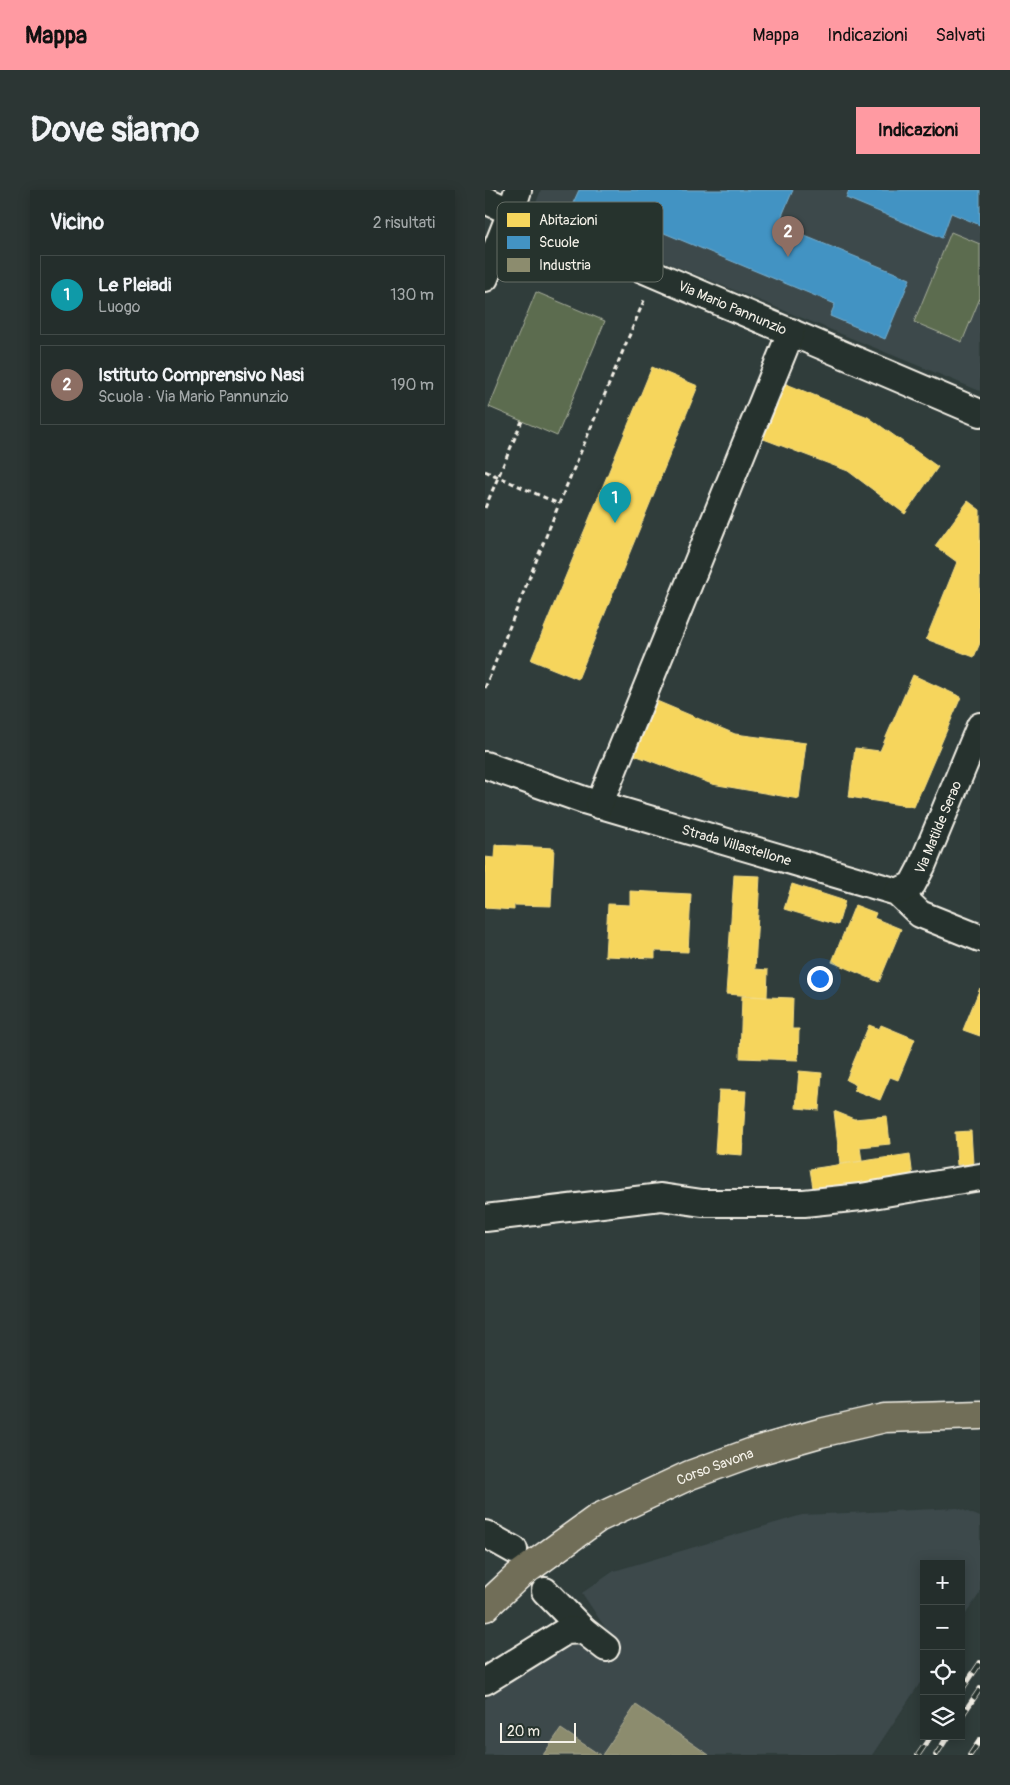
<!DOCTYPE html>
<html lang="it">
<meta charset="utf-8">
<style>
body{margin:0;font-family:Pangolin,sans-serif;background:#2c3634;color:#f1f3f6}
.controls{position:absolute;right:15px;bottom:15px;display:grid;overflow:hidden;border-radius:0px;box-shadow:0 2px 12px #0003}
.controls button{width:45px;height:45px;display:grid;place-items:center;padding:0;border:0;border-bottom:1px solid #414a48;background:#242e2c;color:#f1f3f6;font:25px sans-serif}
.scale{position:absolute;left:15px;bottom:12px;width:76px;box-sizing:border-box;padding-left:5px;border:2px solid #f4f1e8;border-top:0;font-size:14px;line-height:18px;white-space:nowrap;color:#f4f1e8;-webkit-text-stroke:4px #26332d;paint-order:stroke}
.you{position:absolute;left:334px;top:788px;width:18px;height:18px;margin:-12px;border:4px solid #fff;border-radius:50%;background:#1a73e8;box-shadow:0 0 0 8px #1a73e833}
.badge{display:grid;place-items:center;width:32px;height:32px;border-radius:50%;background:#ff9aa2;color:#fff;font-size:16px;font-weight:700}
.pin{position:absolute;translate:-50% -41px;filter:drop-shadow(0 1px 2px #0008)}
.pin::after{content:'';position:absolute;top:26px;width:18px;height:15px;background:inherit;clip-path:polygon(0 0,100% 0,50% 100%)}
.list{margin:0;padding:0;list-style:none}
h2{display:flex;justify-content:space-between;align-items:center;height:65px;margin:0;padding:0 20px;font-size:21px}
h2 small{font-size:16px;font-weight:400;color:#a3a8a9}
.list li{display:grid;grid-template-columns:32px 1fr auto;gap:15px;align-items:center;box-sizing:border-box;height:80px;margin:0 10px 10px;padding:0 10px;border:1px solid #414a48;border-radius:0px}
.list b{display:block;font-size:19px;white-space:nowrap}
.list p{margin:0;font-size:16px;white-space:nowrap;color:#a3a8a9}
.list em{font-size:16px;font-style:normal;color:#a3a8a9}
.icon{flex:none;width:28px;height:28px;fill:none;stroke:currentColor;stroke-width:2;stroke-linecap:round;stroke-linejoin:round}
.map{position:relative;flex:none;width:495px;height:1565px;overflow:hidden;border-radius:0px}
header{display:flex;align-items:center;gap:30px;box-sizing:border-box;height:70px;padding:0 25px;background:#ff9aa2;color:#111}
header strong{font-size:24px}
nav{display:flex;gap:28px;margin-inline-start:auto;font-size:18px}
.intro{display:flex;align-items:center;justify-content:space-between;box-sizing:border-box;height:120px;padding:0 30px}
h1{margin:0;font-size:35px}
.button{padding:12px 22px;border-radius:0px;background:#ff9aa2;color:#111;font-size:18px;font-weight:700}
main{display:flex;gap:30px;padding:0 30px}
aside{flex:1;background:#242e2c;border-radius:0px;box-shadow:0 2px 12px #0003}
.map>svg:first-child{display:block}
</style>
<header>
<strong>Mappa</strong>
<nav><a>Mappa</a><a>Indicazioni</a><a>Salvati</a></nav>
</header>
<div class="intro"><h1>Dove siamo</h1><a class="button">Indicazioni</a></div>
<main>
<aside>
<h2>Vicino<small>2 risultati</small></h2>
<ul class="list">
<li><span class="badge" style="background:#0f9aa8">1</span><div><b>Le Pleiadi</b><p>Luogo</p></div><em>130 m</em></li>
<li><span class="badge" style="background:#8d6e63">2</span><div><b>Istituto Comprensivo Nasi</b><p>Scuola · Via Mario Pannunzio</p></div><em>190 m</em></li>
</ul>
</aside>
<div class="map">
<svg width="495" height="1565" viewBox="0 0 495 1565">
<rect width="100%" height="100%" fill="#303d3b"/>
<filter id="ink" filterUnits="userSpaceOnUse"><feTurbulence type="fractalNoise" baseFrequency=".02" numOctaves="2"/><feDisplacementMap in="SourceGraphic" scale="10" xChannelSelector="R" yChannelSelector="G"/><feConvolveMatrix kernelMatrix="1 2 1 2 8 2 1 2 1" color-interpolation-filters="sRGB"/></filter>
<g filter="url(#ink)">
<path fill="#3c494b" d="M56 0H495V201L49 18Z
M473 1318 495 1327V1403L476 1431V1374H439V1487L387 1565H0V1509L77 1458 127 1448 97 1403 129 1381 317 1325Z"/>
<path fill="#5c6c4f" stroke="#a8ae9c" d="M466 42 495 54V108L477 152 429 132Z
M51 102 120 131 72 246 4 217Z"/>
<path fill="#f6d55c" stroke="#f5dd86" d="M167 177 213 196 93 489 46 470Z
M299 193 383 227 453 277 420 324 363 281 276 248Z
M483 311 495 320V453L489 467 441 449 472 372 450 356Z
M428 485 476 507 429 617 364 607 370 558 395 561Z
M167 509 250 544 321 553 314 609 227 594 144 563Z
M10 655 69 658 66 716 29 715V720L0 718V667L9 668Z
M249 685 275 686 270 779 283 780 282 807 241 804Z
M307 694 360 711 353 735 299 719Z
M145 701 206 704 203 762 170 761V768L120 766 123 714 145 715Z
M370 715 391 723 389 728 416 739 394 792 347 772Z
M495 798V846L478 840Z
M257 806 308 808 307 839H314L313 870 255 868Z
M384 835 394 839 396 835 430 849 413 890 405 887 395 910 369 900 371 895 361 890Z
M314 881 337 883 334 920 311 918Z
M234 900 261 901 257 965 230 963Z
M349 921 369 929 402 926 405 954 375 957 377 971 355 974Z
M486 941 488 974 472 975 470 942Z
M425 964 428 988 329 1004 325 979Z"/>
<path fill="#4393c3" stroke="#78afce" d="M94 0H308L293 35 425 89 400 149 345 126 350 114 167 38 164 44 88 13Z
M364 0H495V35L466 23 457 48 361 8Z"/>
<path fill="#8c8c6e" stroke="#abaa93" d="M151 1515 224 1565H117Z
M76 1539 115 1565H58Z"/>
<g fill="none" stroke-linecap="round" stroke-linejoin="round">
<g stroke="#f4f1e8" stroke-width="30">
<g id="minor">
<path id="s1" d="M0 10 54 35 495 223"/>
<path d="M0 88 26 22 33 0"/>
<path id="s2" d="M0 575 99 610 412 702 435 724 495 748"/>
<path d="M114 615 306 142"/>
<path id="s3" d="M412 702 427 695 437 676 495 536"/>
<path d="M0 1028 176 1007 217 1013H319L376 1007 495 987"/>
<path d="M0 1344 29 1360"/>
<path d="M60 1401 98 1440"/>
<path d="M0 1491 81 1441 98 1440 121 1458"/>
</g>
</g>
<g stroke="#f4f1e8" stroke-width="31">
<g id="major">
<path id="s4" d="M0 1417 33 1386 113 1328 205 1285 268 1262 335 1243 400 1228 495 1225"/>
</g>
</g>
<path stroke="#f4f1e8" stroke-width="3" stroke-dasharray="5 4" stroke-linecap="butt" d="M0 281 74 314
M0 318 37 231
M0 498 74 314 160 108"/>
<use href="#minor" stroke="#26332d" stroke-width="26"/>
<use href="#major" stroke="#716e59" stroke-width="28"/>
<g stroke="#f4f1e8" stroke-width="5.5">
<path id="rail" d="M476 1501 495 1473
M476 1527 495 1499
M433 1565 446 1546
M451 1565 463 1546
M485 1565 495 1550"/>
</g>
<use href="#rail" stroke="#26332d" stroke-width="4" stroke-dasharray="11" stroke-linecap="butt"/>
</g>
</g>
<g text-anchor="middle" stroke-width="5" stroke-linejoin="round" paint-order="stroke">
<g font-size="14" fill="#f4f1e8" stroke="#26332d">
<text dy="5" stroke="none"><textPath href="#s1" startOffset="270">Via Mario Pannunzio</textPath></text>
<text dy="5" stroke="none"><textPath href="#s3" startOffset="80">Via Matilde Serao</textPath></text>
<text dy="5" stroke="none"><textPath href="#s2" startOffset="264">Strada Villastellone</textPath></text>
<text dy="5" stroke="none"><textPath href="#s4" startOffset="272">Corso Savona</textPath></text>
</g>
</g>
<rect x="12" y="12" width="166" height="80" rx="8" fill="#26332d" stroke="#646c65" stroke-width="1"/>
<rect x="22" y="23" width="23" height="14" fill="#f6d55c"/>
<rect x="22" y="46" width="23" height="13" fill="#4393c3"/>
<rect x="22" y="68" width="23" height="14" fill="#8c8c6e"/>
<g font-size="14" fill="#f4f1e8">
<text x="54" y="35">Abitazioni</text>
<text x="54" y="57">Scuole</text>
<text x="54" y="80">Industria</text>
</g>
</svg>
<div class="controls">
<button>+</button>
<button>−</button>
<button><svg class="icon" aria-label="locate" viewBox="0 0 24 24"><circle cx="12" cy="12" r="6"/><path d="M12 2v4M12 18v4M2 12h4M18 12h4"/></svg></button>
<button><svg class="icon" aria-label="layers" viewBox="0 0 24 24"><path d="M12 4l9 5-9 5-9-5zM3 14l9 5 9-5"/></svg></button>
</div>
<div class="scale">20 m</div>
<div class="you"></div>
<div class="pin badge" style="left:130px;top:333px;background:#0f9aa8">1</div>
<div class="pin badge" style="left:303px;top:67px;background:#8d6e63">2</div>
</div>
</main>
